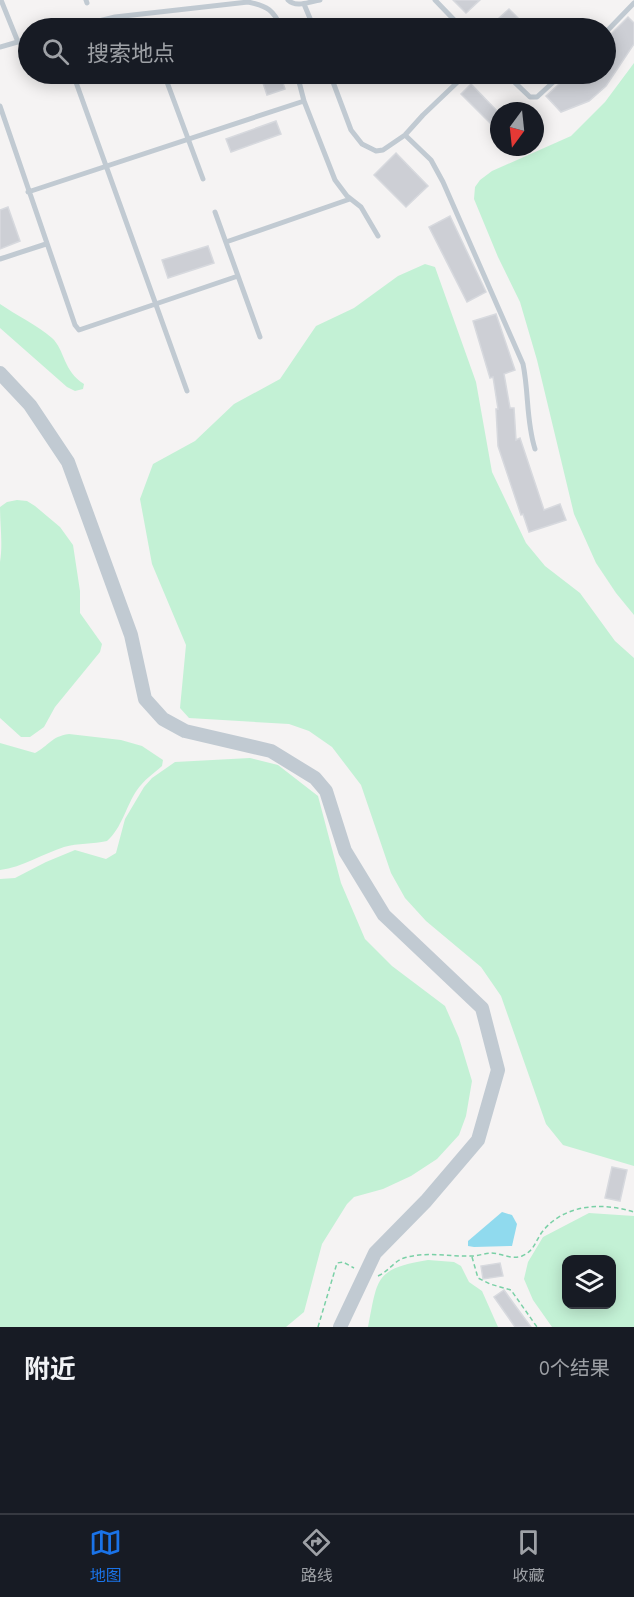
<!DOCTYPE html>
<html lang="zh">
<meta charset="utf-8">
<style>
body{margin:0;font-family:Ubuntu,"Noto Sans SC",sans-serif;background:#20242c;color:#f1f3f6}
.controls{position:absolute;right:18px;bottom:18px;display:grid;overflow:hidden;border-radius:12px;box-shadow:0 3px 15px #0003}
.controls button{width:54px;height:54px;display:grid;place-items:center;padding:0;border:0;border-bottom:2px solid #363941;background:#171b24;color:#f1f3f6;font:30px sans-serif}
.compass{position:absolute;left:490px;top:102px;width:54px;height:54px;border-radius:50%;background:#171b24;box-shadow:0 3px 15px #0003;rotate:195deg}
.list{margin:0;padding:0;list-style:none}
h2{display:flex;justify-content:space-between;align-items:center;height:78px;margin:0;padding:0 24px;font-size:26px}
h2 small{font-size:20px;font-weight:400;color:#9ea1a6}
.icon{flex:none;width:33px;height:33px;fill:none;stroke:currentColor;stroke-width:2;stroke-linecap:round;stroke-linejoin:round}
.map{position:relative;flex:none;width:634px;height:1327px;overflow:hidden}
.search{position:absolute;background:#171b24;box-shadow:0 3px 15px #0003;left:18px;right:18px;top:18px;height:66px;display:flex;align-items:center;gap:15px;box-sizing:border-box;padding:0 21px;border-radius:33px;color:#9ea1a6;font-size:22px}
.sheet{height:186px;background:#171b24}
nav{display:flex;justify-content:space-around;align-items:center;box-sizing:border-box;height:84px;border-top:2px solid #363941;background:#171b24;font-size:16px;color:#9ea1a6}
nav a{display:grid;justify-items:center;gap:3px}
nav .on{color:#1a73e8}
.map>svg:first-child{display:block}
</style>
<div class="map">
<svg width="634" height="1327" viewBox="0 0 634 1327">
<rect width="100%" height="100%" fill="#f5f3f3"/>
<path fill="#c3f1d5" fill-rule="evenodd" d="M634 63V615L616 593 596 563 574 514 537 360 520 302 498 257 474 199 475 187 480 180 492 171 571 136 605 102Z
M425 264 435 267 476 382 492 472 526 543 545 566 580 593 615 641 634 658V1166L563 1145 546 1124 501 996 481 967 426 921 405 898 391 873 361 785 332 747 309 731 289 724 189 718 180 708 186 645 152 564 140 499 153 464 195 441 234 404 280 379 316 326 354 308 398 276Z
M0 304C16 315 37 325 52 338 65 350 63 371 84 384L83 389 75 391 67 387 0 328Z
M17 500 27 501 35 506 60 527 73 545 80 591V613L102 644 100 652 55 707 44 727 30 737H21L0 718V562C3 544 0 526 0 507L7 502Z
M69 734 121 740 142 746 163 760 162 766C153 774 144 780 137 790 126 806 122 828 107 841 93 844 78 843 64 847 42 854 23 867 0 870V743L35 753C50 745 50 737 69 734Z
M250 758 278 765 318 796 341 883 365 939 392 966 445 1006 459 1038 472 1081 466 1116 459 1135 437 1159 411 1176 383 1189 354 1197 347 1204 322 1244 304 1312 286 1327H0V879L15 878 46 862 75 850 106 859 116 853 125 819 144 787 152 778 175 762Z
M589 1213 634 1216V1327H552L533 1300 524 1279 528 1262 543 1237ZM566 1260H612V1304H566Z
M428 1260 454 1262 461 1266 469 1282 482 1291 498 1327H368C378 1278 374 1269 428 1260Z"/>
<path fill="#90daee" d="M502 1212 512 1215 517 1224 512 1246 474 1247 468 1246V1241Z"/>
<path fill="#cdcfd5" stroke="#d7d9de" stroke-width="1.5" d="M453 0H480L466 13Z
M509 9 528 28H488Z
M628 17 634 23V44L606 86 589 101 561 112 546 96 570 74H606V39Z
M260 74H280L285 89 267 95Z
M471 84 499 113 490 123 461 94Z
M276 121 281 134 231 152 226 139Z
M396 153 428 186 406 207 374 175Z
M8 207 20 241 0 249V210Z
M450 216 486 292 467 302 429 227Z
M208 246 214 263 168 278 162 260Z
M496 314 515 370 504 374 510 408H514L516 440 520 438 544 510 560 504 566 520 529 532 523 514 521 515 498 446 496 409H498L493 377 490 378 473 321Z
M612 1167 627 1170 620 1201 605 1198Z
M500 1263 503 1276 483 1279 481 1266Z
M504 1290 514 1304 531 1327H515L506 1314 494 1297Z"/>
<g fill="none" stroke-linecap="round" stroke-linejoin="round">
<path stroke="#7ad0a6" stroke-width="1.5" stroke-dasharray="4.5 3" stroke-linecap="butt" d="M472 1257 478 1278 490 1284 511 1290 537 1327
M378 1276C388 1272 394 1261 404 1258 427 1251 449 1257 472 1256 479 1256 485 1253 491 1253 501 1253 511 1260 522 1256 534 1251 535 1242 542 1232 564 1204 602 1202 634 1212
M318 1327 337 1263 343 1262 354 1268"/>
<path stroke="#c1cad2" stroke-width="5" d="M1 0 18 42
M86 0 87 3
M288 0C296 8 309 2 320 0
M435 0 462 28
M304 4 314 28
M70 28 115 17 248 2C268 6 273 10 282 28
M606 32 634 3
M0 47 28 39
M73 74 187 391
M164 74 203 179
M297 74 304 101 335 180 347 196 361 207 378 236
M330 74 351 130 362 144 376 151 383 150 405 135 423 115 466 74
M506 74 530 97H537L562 74
M0 106 75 325 79 330 238 276
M405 135 431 160 443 182 523 364C529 393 526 421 535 449
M28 192 304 101
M215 212 260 337
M226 242 350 199
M0 259 46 244"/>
<path stroke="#c1cad2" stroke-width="14" d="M0 373 30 405 68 462 131 635 145 699 163 719 185 731 271 751 315 778 326 791 345 851 384 915 482 1008 498 1070 478 1140 426 1201 375 1253 340 1327"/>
</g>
</svg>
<div class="controls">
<button><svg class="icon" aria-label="layers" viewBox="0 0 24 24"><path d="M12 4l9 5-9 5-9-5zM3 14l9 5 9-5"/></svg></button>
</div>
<svg class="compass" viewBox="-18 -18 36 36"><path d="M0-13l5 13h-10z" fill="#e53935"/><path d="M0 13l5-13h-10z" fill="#9ea1a6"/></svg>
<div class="search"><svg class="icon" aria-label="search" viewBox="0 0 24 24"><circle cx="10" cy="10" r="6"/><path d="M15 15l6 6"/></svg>搜索地点</div>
</div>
<section class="sheet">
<h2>附近<small>0个结果</small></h2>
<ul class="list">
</ul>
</section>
<nav>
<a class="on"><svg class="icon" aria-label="map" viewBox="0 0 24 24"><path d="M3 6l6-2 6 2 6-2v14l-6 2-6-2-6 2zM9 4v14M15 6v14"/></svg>地图</a>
<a><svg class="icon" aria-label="directions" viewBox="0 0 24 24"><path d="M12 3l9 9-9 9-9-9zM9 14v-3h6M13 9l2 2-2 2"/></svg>路线</a>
<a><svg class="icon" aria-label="saved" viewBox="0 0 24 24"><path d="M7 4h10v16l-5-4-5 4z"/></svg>收藏</a>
</nav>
